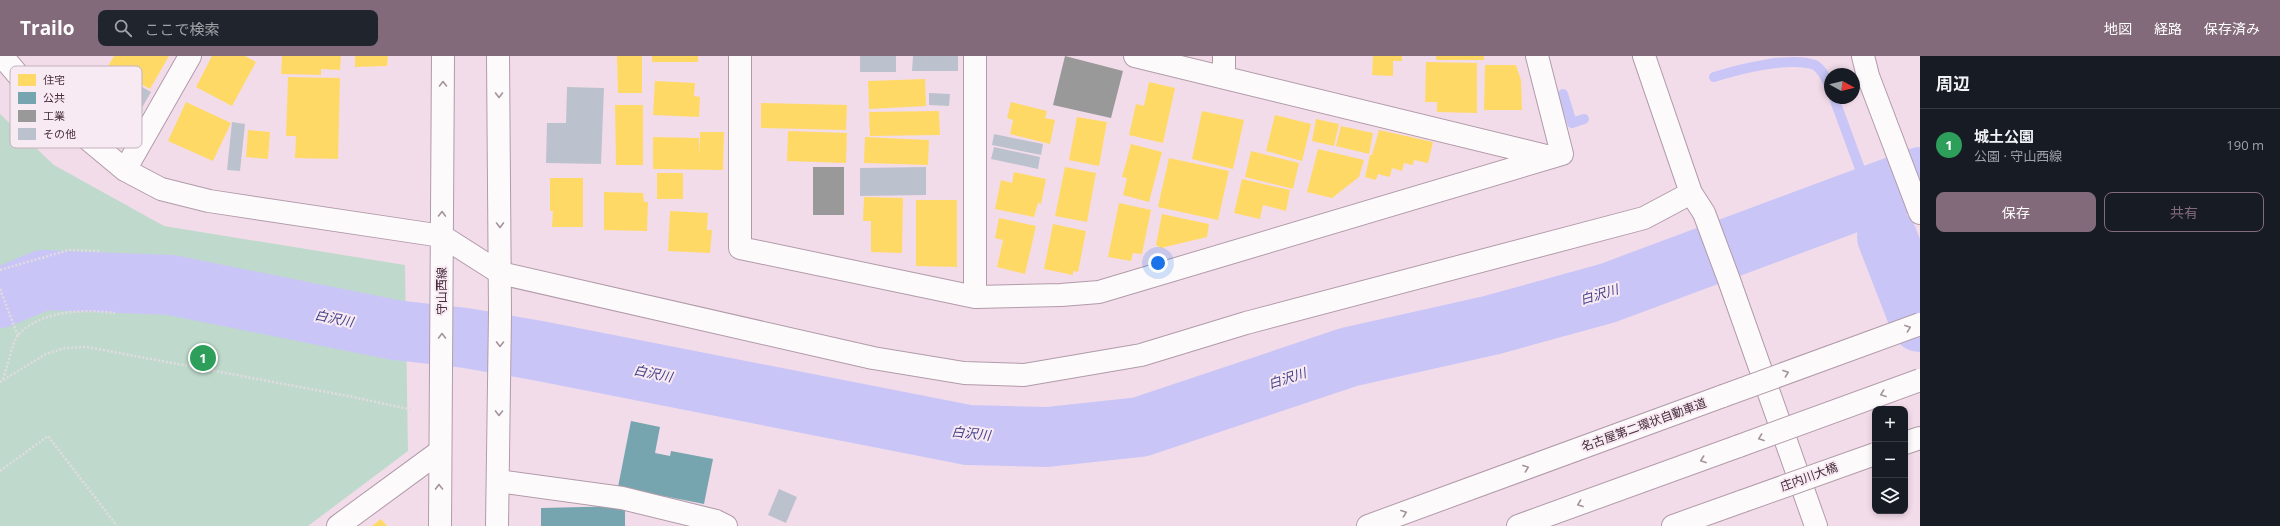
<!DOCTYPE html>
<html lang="ja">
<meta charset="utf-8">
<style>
body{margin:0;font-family:"Open Sans","Noto Sans JP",sans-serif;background:#20242c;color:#f1f3f6}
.controls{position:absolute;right:12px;bottom:12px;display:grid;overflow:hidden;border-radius:8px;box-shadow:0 2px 6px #0003}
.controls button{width:36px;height:36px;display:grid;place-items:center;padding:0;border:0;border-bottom:1px solid #363941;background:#171b24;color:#f1f3f6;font:20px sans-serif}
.compass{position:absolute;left:1824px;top:12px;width:36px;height:36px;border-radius:50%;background:#171b24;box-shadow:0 2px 6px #0003;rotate:98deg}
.you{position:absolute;left:1158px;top:207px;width:14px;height:14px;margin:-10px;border:3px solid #fff;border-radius:50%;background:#1a73e8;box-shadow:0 0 0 6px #1a73e833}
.badge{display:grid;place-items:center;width:26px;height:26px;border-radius:50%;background:#836a7a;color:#fff;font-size:13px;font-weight:700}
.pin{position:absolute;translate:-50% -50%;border:2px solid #fff;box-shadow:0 1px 4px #0006}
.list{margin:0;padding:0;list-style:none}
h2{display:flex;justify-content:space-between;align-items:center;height:52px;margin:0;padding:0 16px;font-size:17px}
h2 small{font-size:13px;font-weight:400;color:#9ea1a6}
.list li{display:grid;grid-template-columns:26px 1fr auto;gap:12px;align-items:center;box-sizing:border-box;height:72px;padding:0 16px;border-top:1px solid #363941}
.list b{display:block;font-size:15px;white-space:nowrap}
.list p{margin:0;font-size:13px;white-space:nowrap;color:#9ea1a6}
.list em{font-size:13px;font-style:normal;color:#9ea1a6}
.actions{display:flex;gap:8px;padding:12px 16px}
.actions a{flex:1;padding:9px 0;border:1px solid #836a7a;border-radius:8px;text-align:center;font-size:14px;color:#836a7a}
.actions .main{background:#836a7a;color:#fff}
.icon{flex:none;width:22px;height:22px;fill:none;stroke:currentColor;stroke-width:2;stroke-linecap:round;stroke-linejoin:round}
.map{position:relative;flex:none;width:1920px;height:470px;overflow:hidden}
header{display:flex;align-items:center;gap:24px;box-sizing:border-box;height:56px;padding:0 20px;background:#836a7a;color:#fff}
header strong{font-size:19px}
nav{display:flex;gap:22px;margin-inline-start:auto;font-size:14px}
.search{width:280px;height:36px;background:#20242c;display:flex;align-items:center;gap:10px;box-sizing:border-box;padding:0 14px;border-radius:8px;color:#9ea1a6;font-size:15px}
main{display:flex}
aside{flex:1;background:#171b24}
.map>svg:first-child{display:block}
</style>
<header>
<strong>Trailo</strong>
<div class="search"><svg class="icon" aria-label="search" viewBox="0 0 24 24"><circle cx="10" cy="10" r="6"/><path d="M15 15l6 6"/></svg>ここで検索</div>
<nav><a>地図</a><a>経路</a><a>保存済み</a></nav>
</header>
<main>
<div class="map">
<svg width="1920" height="470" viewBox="0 0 1920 470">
<rect width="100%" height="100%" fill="#f3dcea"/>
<path fill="#bfdacc" d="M0 58 54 109 164 170 405 209 408 395 308 470H0Z"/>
<path fill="#ffd966" d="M114 0H169L150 33 108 10Z
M212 0H245L256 6 232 50 196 31Z
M282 0H341L340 14 321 13V19L281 18Z
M355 0H388L387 10 355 11Z
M617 0H642V37H618Z
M652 0H698V6H652Z
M1373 0H1402V5H1393V20L1372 19Z
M1436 0H1484V4H1436Z
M1426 6 1477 7V57L1437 56V46H1425Z
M1485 9H1516L1521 24 1522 54H1484Z
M288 21 340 22 338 103 295 102 296 80H286Z
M925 23 926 50 869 53 868 25Z
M655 25 695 27 694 40 700 41 699 61 653 59Z
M1149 26 1175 32 1163 87 1129 79 1136 48 1144 50Z
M186 46 231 67 213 105 168 85Z
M1011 46 1047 55 1045 62 1055 64 1050 88 1010 78 1013 64 1007 62Z
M761 47 847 49 846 74 761 72Z
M615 49H643V109H616Z
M939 55 940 79 870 80 869 56Z
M1202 55 1244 64 1233 113 1192 103Z
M1275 59 1311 68 1302 105 1266 95Z
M1077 61 1107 66 1099 110 1069 104Z
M1316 63 1339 68 1334 90 1312 85Z
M1341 70 1373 77 1369 98 1336 90Z
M248 74 270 76 268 103 246 101Z
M1379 74 1433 86 1428 107 1414 104 1413 109 1404 107 1402 115 1392 112 1390 121 1378 118 1376 124 1365 121 1370 99H1372Z
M788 75 847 77 846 107 787 105Z
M700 76H724L723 114 653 113V81L699 82 700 101Z
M865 81 929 84 928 109 864 107Z
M1131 88 1162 96 1149 146 1123 139 1127 122 1122 121Z
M1318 93 1364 104 1359 121 1332 142 1307 136Z
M1251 95 1299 107 1293 133 1245 121Z
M1169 102 1229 115 1218 164 1158 151Z
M1065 111 1096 117 1087 166 1055 160Z
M1014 116 1046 123 1041 148 1038 147 1034 161 995 153 1001 124 1012 127Z
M657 117H683V143H657Z
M550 122H583V171H552L553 155H550Z
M1242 123 1290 134 1286 155 1263 149 1260 163 1234 157Z
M604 136 643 137 644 146H648L647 175 604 174Z
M864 141 903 142 902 197 871 196V165H863Z
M916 144H957V211L916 210Z
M1119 147 1151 154 1142 198 1133 197 1131 205 1108 201Z
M670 155 708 157 707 174H712L710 197 668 195Z
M1162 158 1209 168 1207 181 1161 192 1156 189Z
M999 162 1036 170 1025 218 997 211 1003 184 995 182Z
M1053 168 1086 175 1078 216 1073 215V219L1044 213Z
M381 463 387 470H372Z"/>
<path fill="#76a5af" d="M631 365 660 371 655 397 670 400 671 395 713 403 704 448 618 431Z
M625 450V470H541V452Z"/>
<path fill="#999" d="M1065 0 1123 15 1111 62 1053 49Z
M813 111H844V159H813Z"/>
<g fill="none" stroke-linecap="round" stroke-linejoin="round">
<path stroke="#c9c6f7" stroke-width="10" d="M1714 21C1740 13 1790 0 1815 9 1823 14 1827 24 1830 32
M1563 38 1572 67 1584 63
M1834 42 1870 140"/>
<path stroke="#c9c6f7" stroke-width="60" d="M1887 181 1920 266
M0 242 43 224 171 229 395 274 466 282 540 295 968 379 1047 381 1140 371 1349 301 1492 269 1608 237 1920 121"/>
</g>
<path fill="#bcc2cd" d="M860 0H896V16H860Z
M913 0H958V15H912Z
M105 10 151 36 139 57 134 54 124 70 84 47Z
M567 31 604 32 601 108 546 107 547 67H566Z
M929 37 950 38 949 50 929 49Z
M232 66 245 68 240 115 227 114Z
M994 78 1043 88 1041 99 992 89Z
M994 91 1040 101 1038 113 991 103Z
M926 111V139L860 140V112Z
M779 433 797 441 786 467 768 459Z"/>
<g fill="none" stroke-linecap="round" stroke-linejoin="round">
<g stroke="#b19ba9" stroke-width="24">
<path id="minor" d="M2 0 35 39 125 114 161 133 209 145 442 180 500 217 873 302 964 317 1024 319 1141 299 1246 267 1644 162 1691 137 1644 0
M740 0V192L975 241 1061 239 1099 236 1562 98 1537 0
M975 0V241
M1135 0 1550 101
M1863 0 1868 20 1920 157
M1224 21V0
M125 114 190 0
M1691 137 1704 157 1729 224 1816 470
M498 425 622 442 716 465 726 470
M338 470 439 396"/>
</g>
<g stroke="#b19ba9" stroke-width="24">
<path id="major" d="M440 470 443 0
M497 470 500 257 498 0"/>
</g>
<g stroke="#b19ba9" stroke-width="24">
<path id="highway" d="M1905 387 1920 382
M1368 470 1723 340
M1518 470 1739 390
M1673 470 1743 445"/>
</g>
<path stroke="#e2dbe0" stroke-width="2.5" stroke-dasharray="2 2" stroke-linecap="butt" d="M0 214 69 194 99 195
M0 233 18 280
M3 323C7 313 12 287 18 279 41 254 84 253 115 257
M0 326 46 298 65 292 87 291 348 340 413 354
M0 415 48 380 117 470"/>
<use href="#minor" stroke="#fdfafc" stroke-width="22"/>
<use href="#major" stroke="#fdfafc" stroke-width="22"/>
<use href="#highway" stroke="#fdfafc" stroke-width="22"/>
<g stroke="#b19ba9" stroke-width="24" stroke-linecap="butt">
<path id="highway-bridge" d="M1723 340 1920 268
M1739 390 1920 324
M1743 445 1875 398"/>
</g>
<use href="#highway-bridge" stroke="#fdfafc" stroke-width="22"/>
</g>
<defs><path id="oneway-chevron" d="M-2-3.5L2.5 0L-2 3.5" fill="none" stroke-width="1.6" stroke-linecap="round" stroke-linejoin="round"/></defs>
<g stroke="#a2939c">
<use href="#oneway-chevron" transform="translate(443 28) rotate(-90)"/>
<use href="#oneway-chevron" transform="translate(499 39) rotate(90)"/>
<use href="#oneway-chevron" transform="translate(442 158) rotate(-89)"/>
<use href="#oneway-chevron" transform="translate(500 169) rotate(89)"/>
<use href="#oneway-chevron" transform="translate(1908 272) rotate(-20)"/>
<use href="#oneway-chevron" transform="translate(442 280) rotate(-90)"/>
<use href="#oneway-chevron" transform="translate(500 288) rotate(91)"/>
<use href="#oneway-chevron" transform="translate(1786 317) rotate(-20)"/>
<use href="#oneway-chevron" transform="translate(1883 338) rotate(160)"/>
<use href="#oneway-chevron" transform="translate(499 357) rotate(91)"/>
<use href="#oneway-chevron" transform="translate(1761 382) rotate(160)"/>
<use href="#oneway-chevron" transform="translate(1703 404) rotate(160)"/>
<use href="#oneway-chevron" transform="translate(1526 412) rotate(-20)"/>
<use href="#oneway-chevron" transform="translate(439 431) rotate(-91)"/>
<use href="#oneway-chevron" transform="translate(1580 448) rotate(160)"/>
<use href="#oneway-chevron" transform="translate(1404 457) rotate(-20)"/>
</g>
<g text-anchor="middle" stroke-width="4" stroke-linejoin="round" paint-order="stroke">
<g font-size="12" fill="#462c3d" stroke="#f8eaf2">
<text transform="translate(442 235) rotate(-90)" y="4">守山西線</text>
<text transform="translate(1644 369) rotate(-20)" y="4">名古屋第二環状自動車道</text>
<text transform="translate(1809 421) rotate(-20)" y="4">庄内川大橋</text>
</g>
<g font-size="13" font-style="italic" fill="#403f89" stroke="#f8eaf2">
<text transform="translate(1599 238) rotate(-17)" y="5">白沢川</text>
<text transform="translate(334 262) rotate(11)" y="5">白沢川</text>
<text transform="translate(653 317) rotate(11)" y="5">白沢川</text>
<text transform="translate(1287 322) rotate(-18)" y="5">白沢川</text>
<text transform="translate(971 377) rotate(6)" y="5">白沢川</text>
</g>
</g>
<rect x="10" y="10" width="132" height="82" rx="6" fill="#f8eaf2" stroke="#c3b1bc" stroke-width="1"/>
<rect x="18" y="18" width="18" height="12" fill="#ffd966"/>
<rect x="18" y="36" width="18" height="12" fill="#76a5af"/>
<rect x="18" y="54" width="18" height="12" fill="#999"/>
<rect x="18" y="72" width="18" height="12" fill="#bcc2cd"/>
<g font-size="11" fill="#462c3d">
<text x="43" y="28">住宅</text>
<text x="43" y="46">公共</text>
<text x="43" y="64">工業</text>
<text x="43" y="82">その他</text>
</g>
</svg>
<div class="controls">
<button>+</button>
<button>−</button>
<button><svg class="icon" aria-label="layers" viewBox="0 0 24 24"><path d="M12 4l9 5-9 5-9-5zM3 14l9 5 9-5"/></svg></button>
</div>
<svg class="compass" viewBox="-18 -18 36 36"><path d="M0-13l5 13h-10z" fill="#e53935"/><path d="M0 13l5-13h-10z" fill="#9ea1a6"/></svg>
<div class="you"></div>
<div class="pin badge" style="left:203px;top:302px;background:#2e9e5b">1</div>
</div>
<aside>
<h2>周辺<small></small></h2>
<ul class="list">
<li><span class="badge" style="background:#2e9e5b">1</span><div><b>城土公園</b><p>公園 · 守山西線</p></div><em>190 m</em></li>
</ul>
<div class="actions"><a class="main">保存</a><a>共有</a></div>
</aside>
</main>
